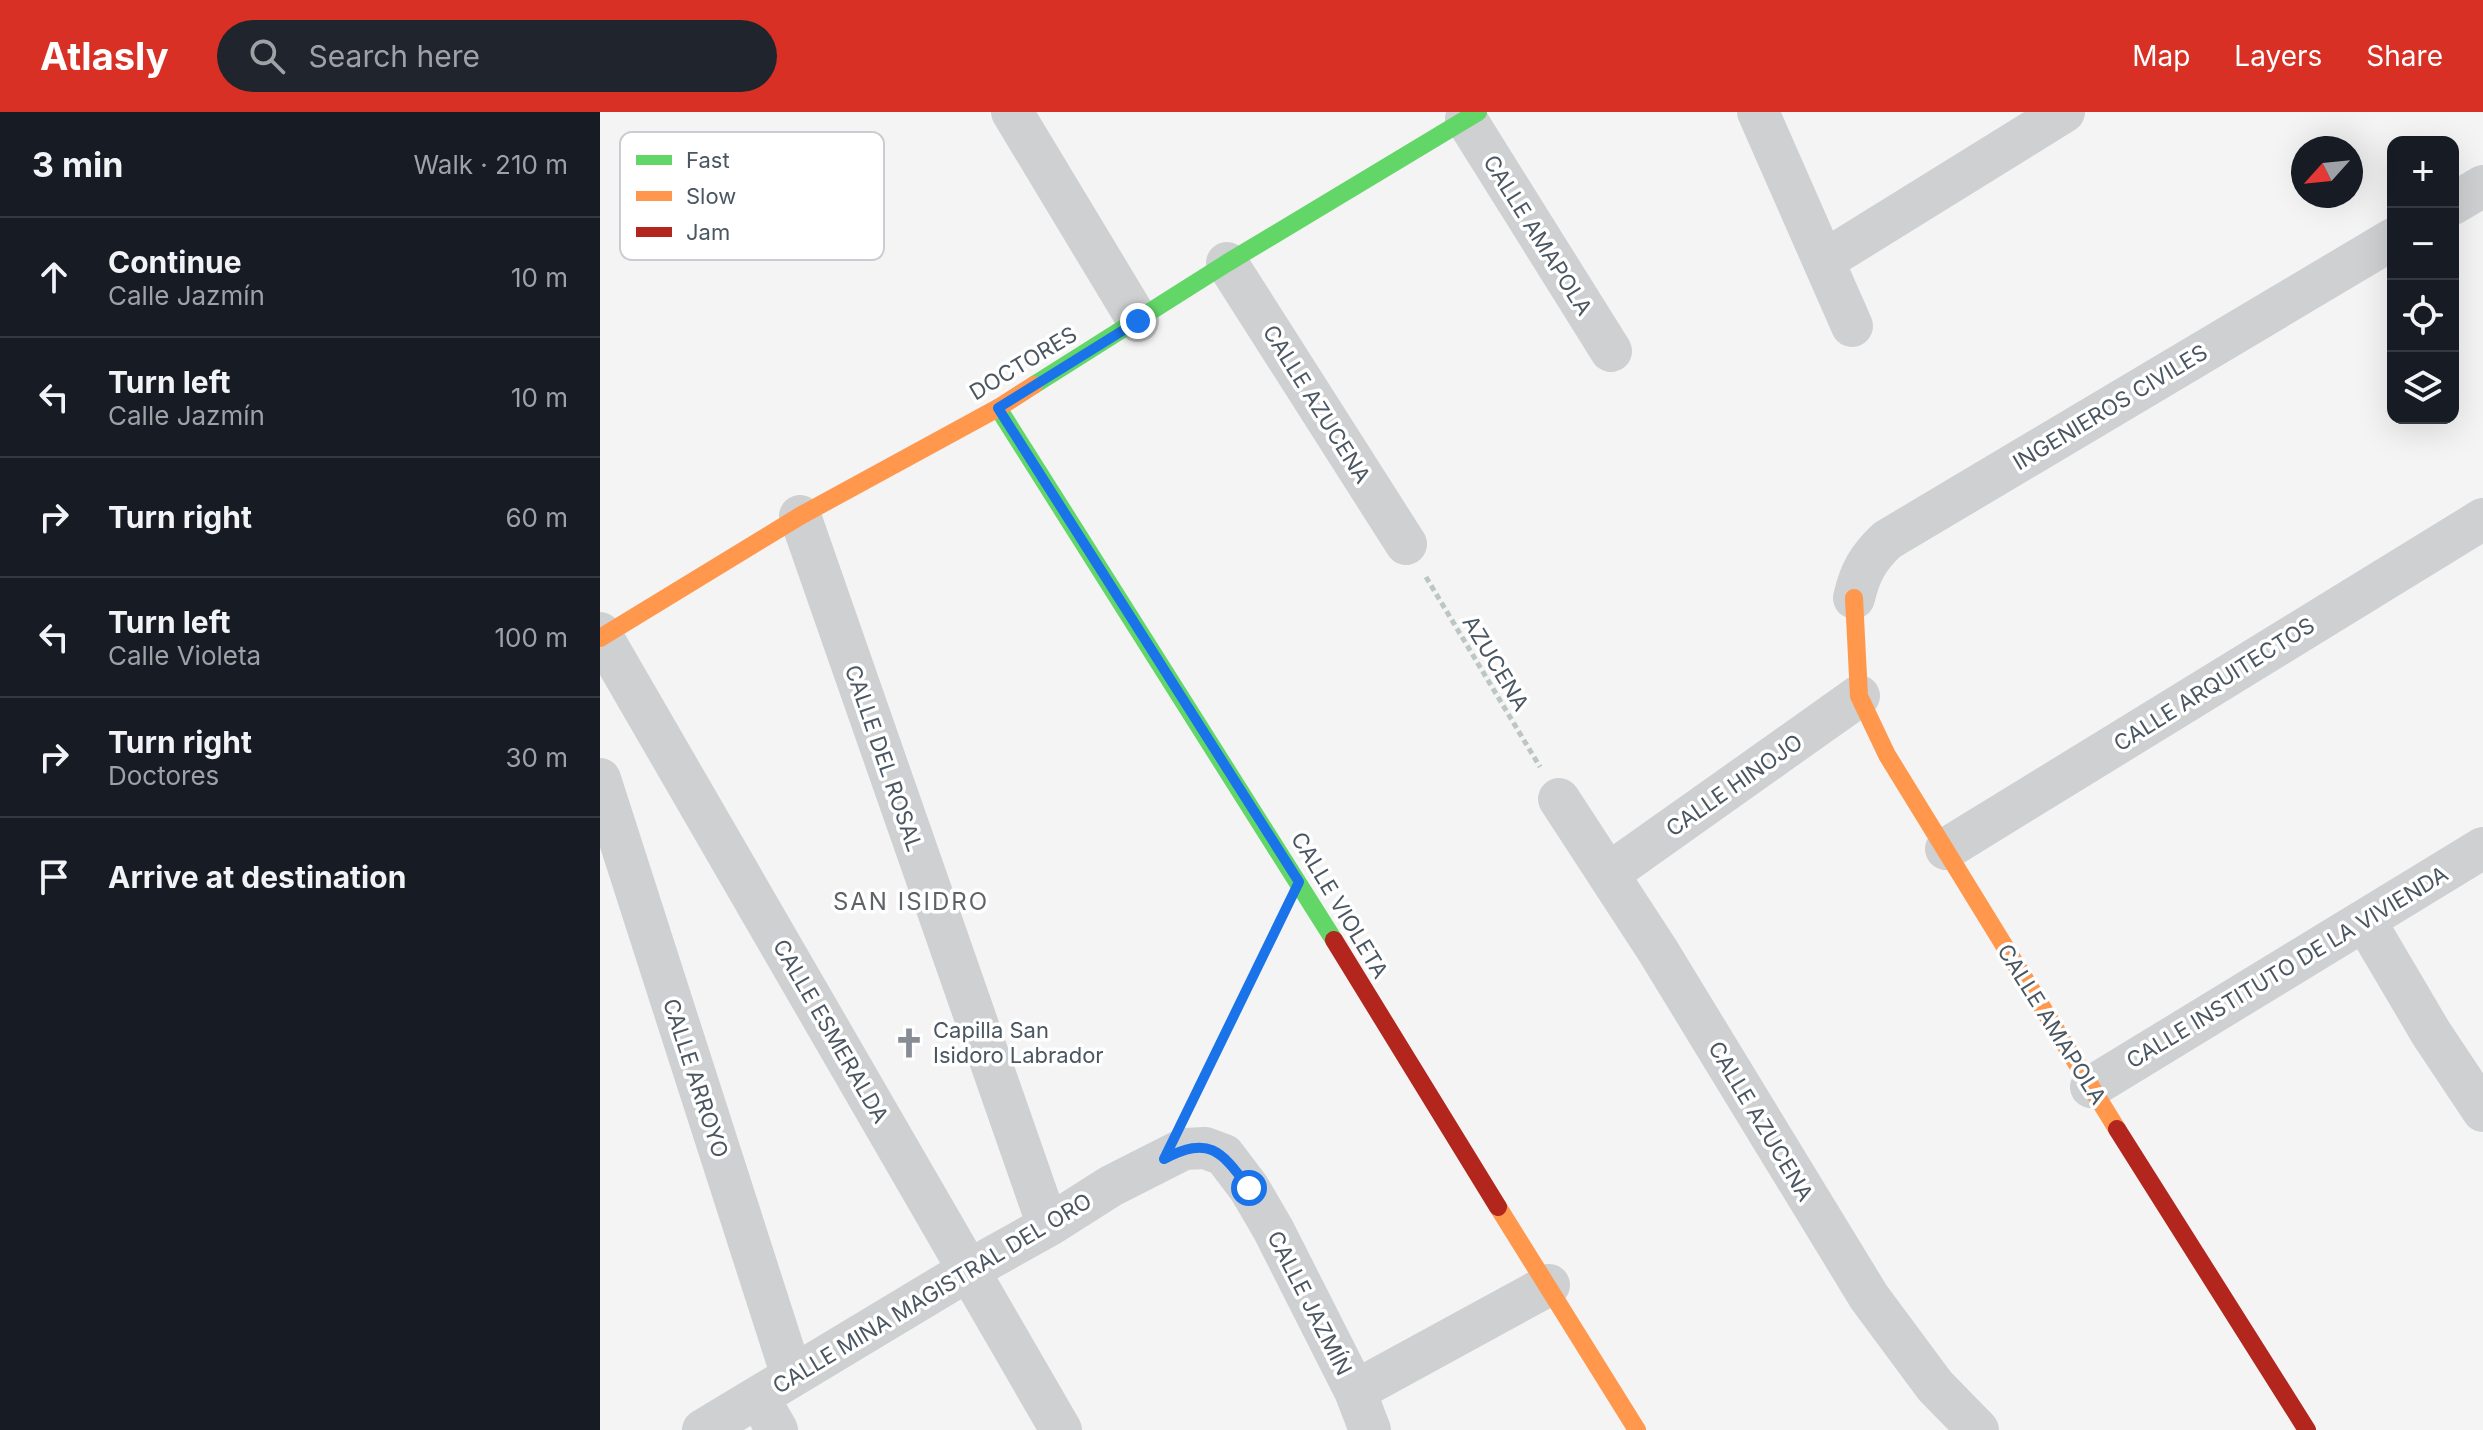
<!DOCTYPE html>
<meta charset="utf-8">
<style>
body{margin:0;font-family:Inter,sans-serif;background:#20242c;color:#f1f3f6}
.controls{position:absolute;right:24px;top:24px;display:grid;overflow:hidden;border-radius:16px;box-shadow:0 8px 32px #0002}
.controls button{width:72px;height:72px;display:grid;place-items:center;padding:0;border:0;border-bottom:2px solid #363941;background:#171b24;color:#f1f3f6;font:40px sans-serif}
.compass{position:absolute;left:1691px;top:24px;width:72px;height:72px;border-radius:50%;background:#171b24;box-shadow:0 8px 32px #0002;rotate:243deg}
.stop{position:absolute;width:24px;height:24px;margin:-18px;border:6px solid #1a73e8;border-radius:50%;background:#fff}
.stop.end{background:#1a73e8;border-color:#fff;box-shadow:0 2px 8px #0008}
.list{margin:0;padding:0;list-style:none}
h2{display:flex;justify-content:space-between;align-items:center;height:104px;margin:0;padding:0 32px;font-size:34px}
h2 small{font-size:26px;font-weight:400;color:#9ea1a6}
.list li{display:grid;grid-template-columns:52px 1fr auto;gap:24px;align-items:center;box-sizing:border-box;height:120px;padding:0 32px;border-top:2px solid #363941}
.list b{display:block;font-size:30px;white-space:nowrap}
.list p{margin:0;font-size:26px;white-space:nowrap;color:#9ea1a6}
.list em{font-size:26px;font-style:normal;color:#9ea1a6}
.icon{flex:none;width:44px;height:44px;fill:none;stroke:currentColor;stroke-width:2;stroke-linecap:round;stroke-linejoin:round}
.map{position:relative;flex:none;width:1883px;height:1318px;overflow:hidden}
header{display:flex;align-items:center;gap:48px;box-sizing:border-box;height:112px;padding:0 40px;background:#d93025;color:#fff}
header strong{font-size:38px}
nav{display:flex;gap:44px;margin-inline-start:auto;font-size:28px}
.search{width:560px;height:72px;background:#20242c;display:flex;align-items:center;gap:20px;box-sizing:border-box;padding:0 28px;border-radius:44px;color:#9ea1a6;font-size:30px}
main{display:flex}
aside{flex:1;background:#171b24}
.map>svg:first-child{display:block}
</style>
<header>
<strong>Atlasly</strong>
<div class="search"><svg class="icon" aria-label="search" viewBox="0 0 24 24"><circle cx="10" cy="10" r="6"/><path d="M15 15l6 6"/></svg>Search here</div>
<nav><a>Map</a><a>Layers</a><a>Share</a></nav>
</header>
<main>
<aside>
<h2>3 min<small>Walk · 210 m</small></h2>
<ul class="list">
<li><svg class="icon" aria-label="ahead" viewBox="0 0 24 24"><path d="M12 20V5M6 11l6-6 6 6"/></svg><div><b>Continue</b><p>Calle Jazmín</p></div><em>10 m</em></li>
<li><svg class="icon" aria-label="left" viewBox="0 0 24 24"><path d="M17 20v-9H6M10 6l-5 5 5 5"/></svg><div><b>Turn left</b><p>Calle Jazmín</p></div><em>10 m</em></li>
<li><svg class="icon" aria-label="right" viewBox="0 0 24 24"><path d="M7 20v-9h11M14 6l5 5-5 5"/></svg><div><b>Turn right</b></div><em>60 m</em></li>
<li><svg class="icon" aria-label="left" viewBox="0 0 24 24"><path d="M17 20v-9H6M10 6l-5 5 5 5"/></svg><div><b>Turn left</b><p>Calle Violeta</p></div><em>100 m</em></li>
<li><svg class="icon" aria-label="right" viewBox="0 0 24 24"><path d="M7 20v-9h11M14 6l5 5-5 5"/></svg><div><b>Turn right</b><p>Doctores</p></div><em>30 m</em></li>
<li><svg class="icon" aria-label="arrive" viewBox="0 0 24 24"><path d="M6 21V4h12l-3 4 3 4H6"/></svg><div><b>Arrive at destination</b></div></li>
</ul>
</aside>
<div class="map">
<svg width="1883" height="1318" viewBox="0 0 1883 1318">
<rect width="100%" height="100%" fill="#f4f4f4"/>
<g fill="none" stroke-linecap="round" stroke-linejoin="round">
<path stroke="#bcc7c4" stroke-width="5" stroke-dasharray="6 4" stroke-linecap="butt" d="M826 465 940 655
M587 999 677 814"/>
<path stroke="#ced0d2" stroke-width="42" d="M412 0 538 209
M1158 0 1252 214
M866 7 1011 239
M1853 92 1883 74
M1225 148 1464 0
M627 151 806 432
M200 404 448 1114
M1254 486C1260 460 1268 446 1287 428L1793 127
M0 521 461 1318
M0 667 192 1264
M959 687 1058 839 1269 1185 1335 1274 1378 1318
M1346 737 1883 407
M1008 762 1259 584
M1765 809 1831 921 1883 999
M1491 975 1883 736
M755 1279 949 1173
M158 1285 177 1318
M103 1318 369 1158 448 1114 511 1074 584 1037 605 1036 624 1043 649 1076 673 1117 755 1279 770 1318"/>
<path stroke="#63d668" stroke-width="18" d="M434 273 627 151 878 0
M398 296 734 828"/>
<path stroke="#ff974d" stroke-width="18" d="M1254 486 1259 584 1287 643 1517 1017
M0 526 200 404 398 296 434 273
M898 1095 1037 1318"/>
<path stroke="#b3261e" stroke-width="18" d="M734 828 898 1095
M1517 1017 1707 1318"/>
</g>
<g fill="none" stroke-linecap="round" stroke-linejoin="round">
<path stroke="#1a73e8" stroke-width="10" d="M538 209 398 296 699 770 564 1047C610 1023 621 1039 649 1076"/>
</g>
<defs>
<g id="church-bare" transform="scale(2.4)"><path d="M-1.2-6h2.4v3.5h3.3v2.4h-3.3V6h-2.4V-.1h-3.3v-2.4h3.3Z" fill="#868d94" stroke="#fff" stroke-width="2.5" paint-order="stroke"/></g>
</defs>
<g fill-rule="evenodd">
<use href="#church-bare" x="309" y="931"/>
</g>
<g text-anchor="middle" stroke-width="7" stroke-linejoin="round" paint-order="stroke">
<g font-size="22" fill="#4a5661" stroke="#fff">
<text transform="translate(938 123) rotate(58)" y="8">CALLE AMAPOLA</text>
<text transform="translate(423 251) rotate(-31)" y="8">DOCTORES</text>
<text transform="translate(717 292) rotate(58)" y="8">CALLE AZUCENA</text>
<text transform="translate(1510 295) rotate(-31)" y="8">INGENIEROS CIVILES</text>
<text transform="translate(896 551) rotate(59)" y="8">AZUCENA</text>
<text transform="translate(1614 572) rotate(-32)" y="8">CALLE ARQUITECTOS</text>
<text transform="translate(284 646) rotate(71)" y="8">CALLE DEL ROSAL</text>
<text transform="translate(1134 673) rotate(-35)" y="8">CALLE HINOJO</text>
<text transform="translate(740 793) rotate(59)" y="8">CALLE VIOLETA</text>
<text transform="translate(1687 855) rotate(-31)" y="8">CALLE INSTITUTO DE LA VIVIENDA</text>
<text transform="translate(1452 912) rotate(58)" y="8">CALLE AMAPOLA</text>
<text transform="translate(231 919) rotate(60)" y="8">CALLE ESMERALDA</text>
<text transform="translate(96 966) rotate(72)" y="8">CALLE ARROYO</text>
<text transform="translate(1161 1009) rotate(59)" y="8">CALLE AZUCENA</text>
<text transform="translate(332 1181) rotate(-31)" y="8">CALLE MINA MAGISTRAL DEL ORO</text>
<text transform="translate(710 1191) rotate(63)" y="8">CALLE JAZMÍN</text>
</g>
<g font-size="22" fill="#4a5661" stroke="#fff" text-anchor="start">
<text x="333" y="926">Capilla San<tspan x="333" dy="25">Isidoro Labrador</tspan></text>
</g>
<g font-size="24" letter-spacing="2" fill="#5f6368" stroke="#fff">
<text x="311" y="798">SAN ISIDRO</text>
</g>
</g>
<rect x="20" y="20" width="264" height="128" rx="12" fill="#fff" stroke="#c9ccd0" stroke-width="2"/>
<rect x="36" y="43" width="36" height="10" fill="#63d668"/>
<rect x="36" y="79" width="36" height="10" fill="#ff974d"/>
<rect x="36" y="115" width="36" height="10" fill="#b3261e"/>
<g font-size="22" fill="#4a5661">
<text x="86" y="56">Fast</text>
<text x="86" y="92">Slow</text>
<text x="86" y="128">Jam</text>
</g>
</svg>
<div class="controls">
<button>+</button>
<button>−</button>
<button><svg class="icon" aria-label="locate" viewBox="0 0 24 24"><circle cx="12" cy="12" r="6"/><path d="M12 2v4M12 18v4M2 12h4M18 12h4"/></svg></button>
<button><svg class="icon" aria-label="layers" viewBox="0 0 24 24"><path d="M12 4l9 5-9 5-9-5zM3 14l9 5 9-5"/></svg></button>
</div>
<svg class="compass" viewBox="-18 -18 36 36"><path d="M0-13l5 13h-10z" fill="#e53935"/><path d="M0 13l5-13h-10z" fill="#9ea1a6"/></svg>
<div class="stop" style="left:649px;top:1076px"></div>
<div class="stop end" style="left:538px;top:209px"></div>
</div>
</main>
